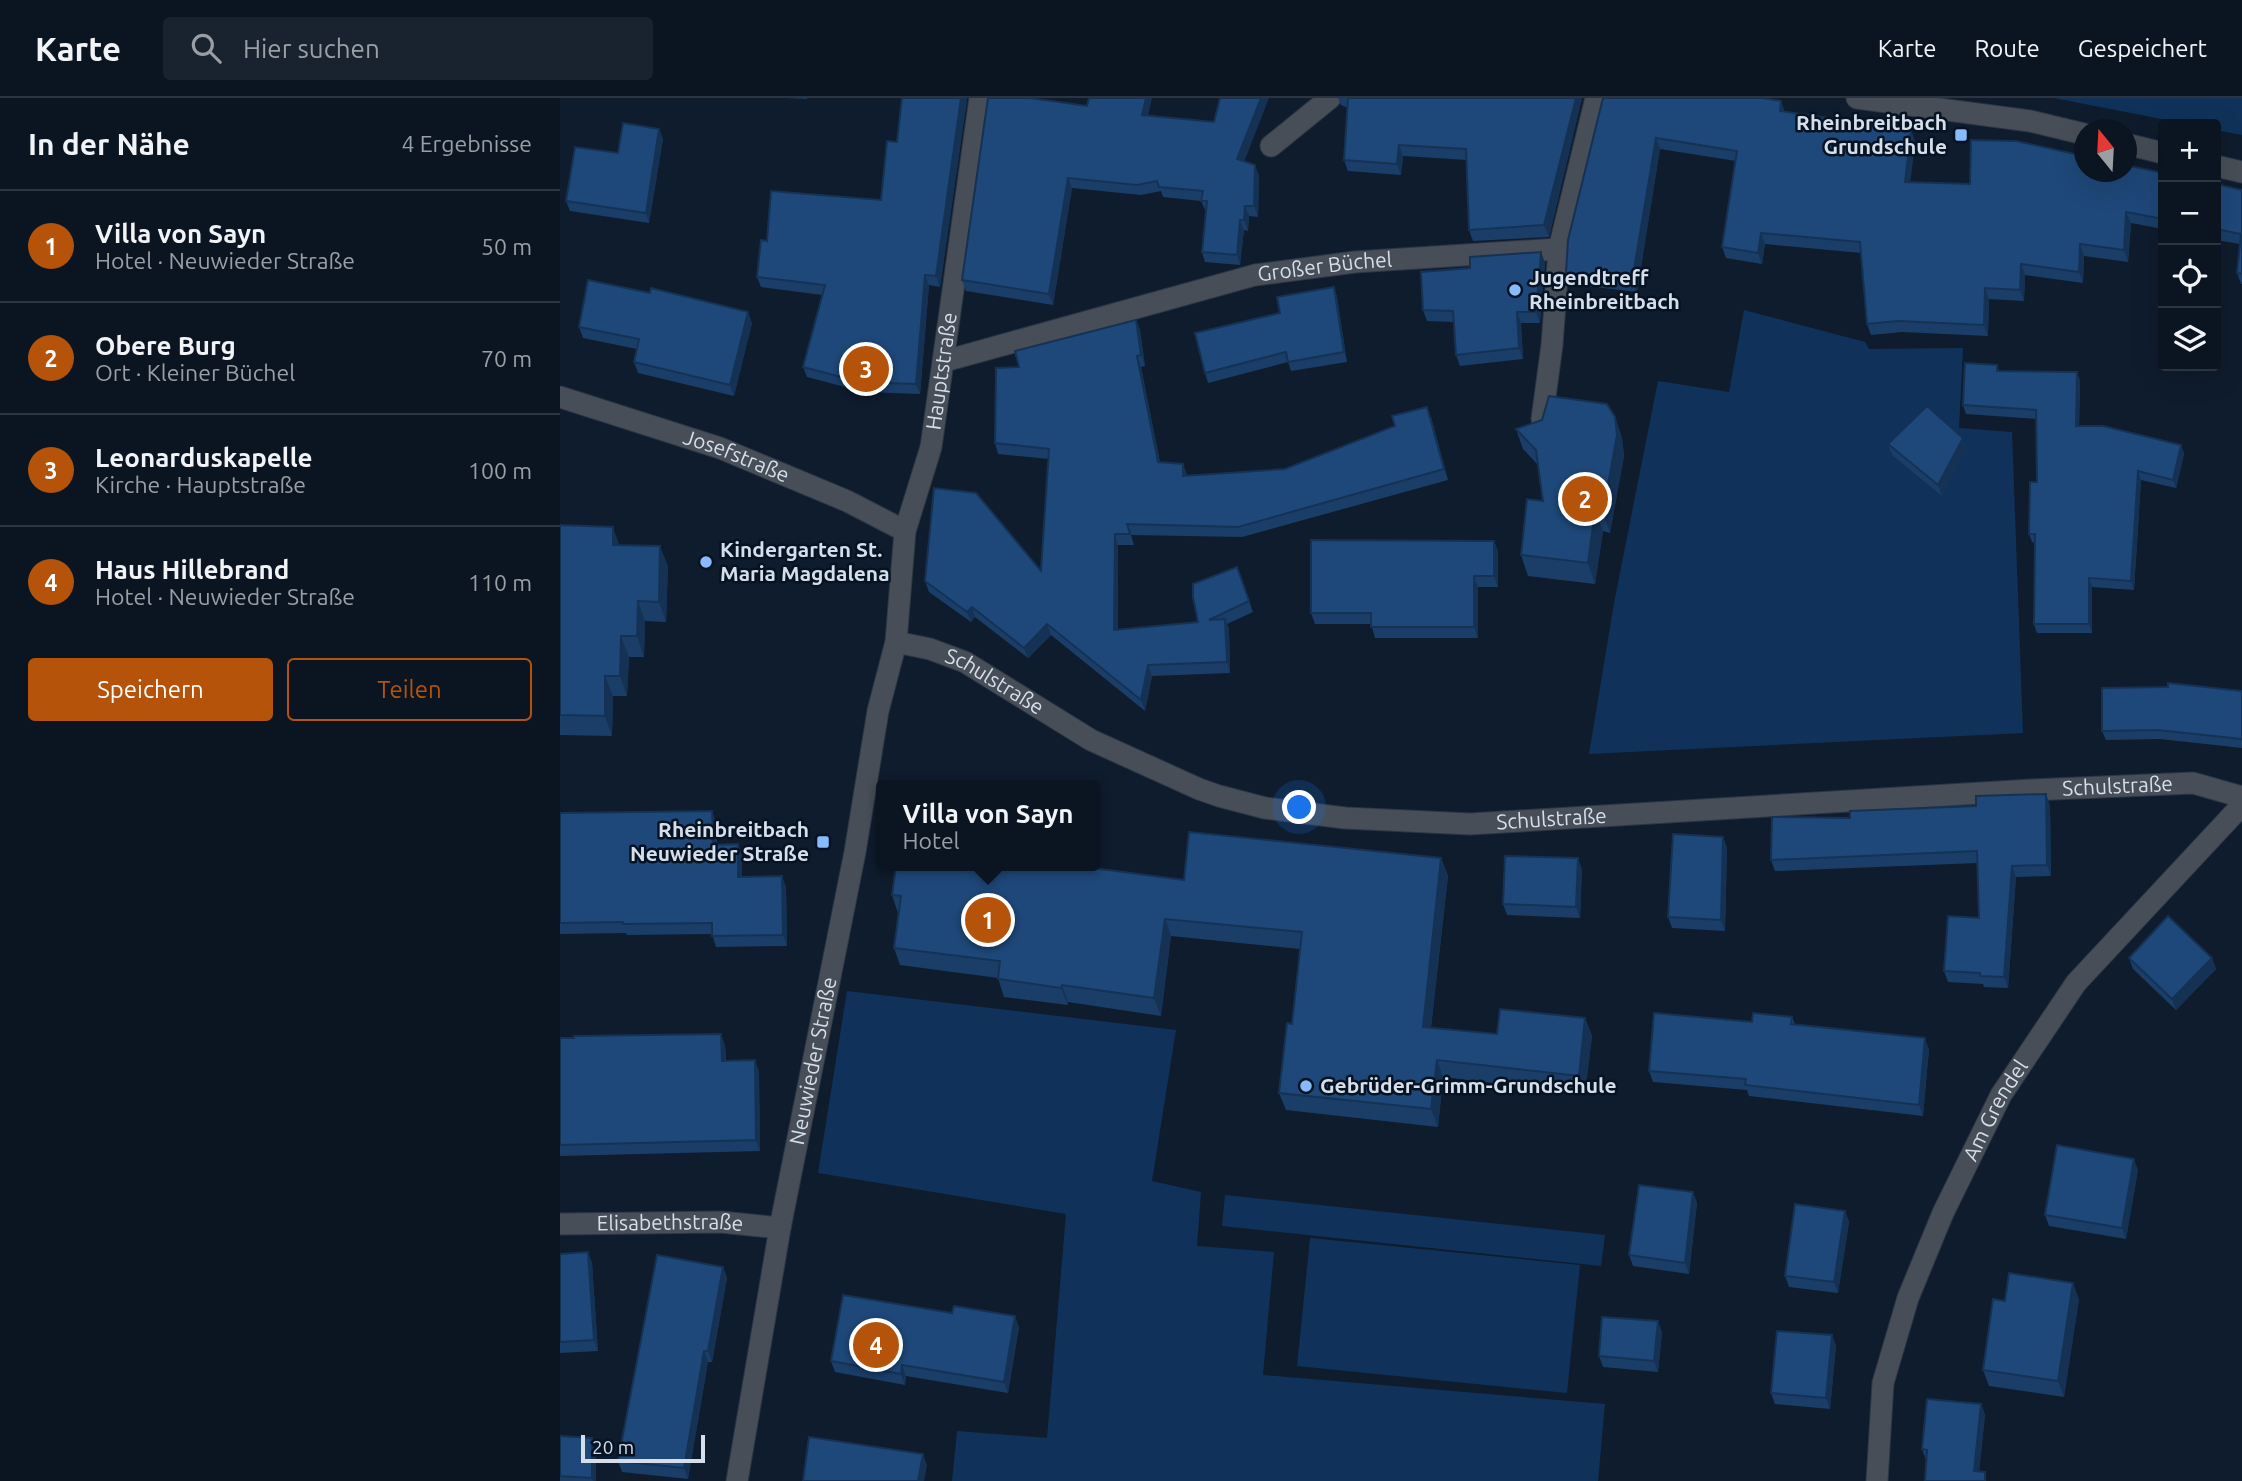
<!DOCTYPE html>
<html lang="de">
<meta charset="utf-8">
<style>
body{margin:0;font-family:Ubuntu,sans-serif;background:#19222f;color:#f1f3f6}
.controls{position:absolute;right:21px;top:21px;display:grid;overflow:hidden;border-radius:7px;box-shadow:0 7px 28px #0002}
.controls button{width:63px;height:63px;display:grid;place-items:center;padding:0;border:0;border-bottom:2px solid #2b3440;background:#0b1522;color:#f1f3f6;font:35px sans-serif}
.compass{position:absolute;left:1514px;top:21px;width:63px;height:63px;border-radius:50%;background:#0b1522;box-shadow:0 7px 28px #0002;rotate:342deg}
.scale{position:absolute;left:21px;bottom:18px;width:124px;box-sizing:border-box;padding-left:7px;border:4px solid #d5deea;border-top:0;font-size:19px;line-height:24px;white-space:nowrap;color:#d5deea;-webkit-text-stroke:5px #061323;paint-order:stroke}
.you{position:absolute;left:740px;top:710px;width:24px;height:24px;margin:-18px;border:5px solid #fff;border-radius:50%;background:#1a73e8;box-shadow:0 0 0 10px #1a73e833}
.badge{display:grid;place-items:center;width:46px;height:46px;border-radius:50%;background:#b45309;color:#fff;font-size:23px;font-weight:700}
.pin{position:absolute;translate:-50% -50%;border:4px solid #fff;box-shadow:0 2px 7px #0006}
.popup{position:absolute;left:316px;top:682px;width:224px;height:91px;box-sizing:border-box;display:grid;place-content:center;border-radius:7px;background:#0b1522;filter:drop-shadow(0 2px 5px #0005);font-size:23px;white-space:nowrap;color:#9a9fa5}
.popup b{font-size:26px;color:#f1f3f6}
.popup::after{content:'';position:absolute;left:50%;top:100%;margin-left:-14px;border:14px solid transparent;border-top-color:#0b1522}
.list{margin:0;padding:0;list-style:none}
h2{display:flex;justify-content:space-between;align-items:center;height:91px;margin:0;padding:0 28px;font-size:30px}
h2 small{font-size:23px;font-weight:400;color:#9a9fa5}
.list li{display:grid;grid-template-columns:46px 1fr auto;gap:21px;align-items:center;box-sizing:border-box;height:112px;padding:0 28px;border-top:2px solid #2b3440}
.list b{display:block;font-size:26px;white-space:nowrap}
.list p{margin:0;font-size:23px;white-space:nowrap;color:#9a9fa5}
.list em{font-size:23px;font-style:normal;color:#9a9fa5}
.actions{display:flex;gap:14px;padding:21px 28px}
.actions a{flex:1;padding:16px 0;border:2px solid #b45309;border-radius:7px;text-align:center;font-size:24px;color:#b45309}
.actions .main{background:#b45309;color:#fff}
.icon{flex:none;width:38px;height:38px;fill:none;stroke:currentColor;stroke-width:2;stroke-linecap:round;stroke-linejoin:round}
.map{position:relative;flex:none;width:1682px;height:1383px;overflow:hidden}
header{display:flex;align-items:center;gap:42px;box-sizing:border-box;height:98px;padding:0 35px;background:#0b1522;border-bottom:2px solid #2b3440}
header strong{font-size:33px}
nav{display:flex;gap:38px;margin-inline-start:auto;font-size:24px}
.search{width:490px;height:63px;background:#19222f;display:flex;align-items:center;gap:18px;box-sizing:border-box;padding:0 24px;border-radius:7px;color:#9a9fa5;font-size:26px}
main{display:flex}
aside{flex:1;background:#0b1522}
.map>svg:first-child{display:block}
</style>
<header>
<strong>Karte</strong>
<div class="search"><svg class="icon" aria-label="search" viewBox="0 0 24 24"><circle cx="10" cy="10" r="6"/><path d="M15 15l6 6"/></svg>Hier suchen</div>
<nav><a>Karte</a><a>Route</a><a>Gespeichert</a></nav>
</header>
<main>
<aside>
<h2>In der Nähe<small>4 Ergebnisse</small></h2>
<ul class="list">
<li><span class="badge">1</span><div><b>Villa von Sayn</b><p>Hotel · Neuwieder Straße</p></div><em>50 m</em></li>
<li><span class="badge">2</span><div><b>Obere Burg</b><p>Ort · Kleiner Büchel</p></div><em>70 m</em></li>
<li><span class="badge">3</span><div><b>Leonarduskapelle</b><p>Kirche · Hauptstraße</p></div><em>100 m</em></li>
<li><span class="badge">4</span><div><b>Haus Hillebrand</b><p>Hotel · Neuwieder Straße</p></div><em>110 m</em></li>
</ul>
<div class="actions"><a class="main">Speichern</a><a>Teilen</a></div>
</aside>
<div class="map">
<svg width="1682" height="1383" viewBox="0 0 1682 1383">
<rect width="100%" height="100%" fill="#0f1c2d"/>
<path fill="#10325a" d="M1494 0H1682V37L1656 32V26H1627Z
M1184 212 1305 244 1309 251 1403 250 1399 330 1452 334 1463 635 1029 656 1054 505 1098 283 1169 294Z
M287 893 616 932 592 1083 641 1094 637 1148 714 1154 703 1277 1045 1306 1038 1383H392L397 1333 487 1340 506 1116 258 1075Z
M665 1097 1045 1137 1041 1168 662 1128Z
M750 1140 1020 1167 1007 1295 737 1268Z"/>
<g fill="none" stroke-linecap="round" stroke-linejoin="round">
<g stroke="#2b3747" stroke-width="23">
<g id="minor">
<path d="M1297 0 1470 23 1524 36"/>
<path d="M1566 46 1603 55"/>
<path d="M711 48 770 0"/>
<path d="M1656 68 1682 74"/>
<path id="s1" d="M385 263 695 177 795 164 999 151"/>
<path id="s2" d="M0 299 160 350 287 403 345 433"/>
<path d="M982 321 992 247 999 151 1036 0"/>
<path id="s3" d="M336 544 370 551 405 564 531 642 639 691 659 698 705 710 785 720 910 726 1471 692 1633 685 1682 699"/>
<path id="s4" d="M0 1126 161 1124 220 1130"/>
<path id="s5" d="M177 1383 220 1130 295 754 318 613 336 544 345 433 371 349 420 0"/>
<path id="s6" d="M1317 1383 1323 1285 1348 1200 1383 1115 1441 997 1516 885 1682 707"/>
</g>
</g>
<use href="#minor" stroke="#474e57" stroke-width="21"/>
</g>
<path fill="#1a3e68" d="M226 0H247V1Z
M342 0H406L407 1 380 189 369 187 360 296 304 294 247 279 243 269 262 197 201 189 197 179 207 143 321 102 337 44Z
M778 0H1022L989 139 913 143 909 132 907 62 843 58 841 77 788 73 784 62 788 10 781 7Z
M1043 0 1225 14 1351 32 1355 44 1350 84 1410 86 1603 75V131L1571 125 1568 164 1524 158 1523 185 1465 177 1464 203 1429 201 1428 238 1342 234 1311 237 1307 226 1301 155 1205 146 1202 166 1166 160 1162 149 1176 63 1100 51 1077 194 1010 186 1006 175Z
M527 8 588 18 685 63 699 77 698 119 689 118 688 133 684 132 680 167 645 164 642 154 646 114 641 103 603 99 601 93 581 97 512 90 493 207 406 193 402 182Z
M99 31 103 41 89 125 10 113 6 103 58 55Z
M1656 86 1682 92V186H1681L1677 175 1680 146 1656 142Z
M981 154 985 165 980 225H961L963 261 900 268 896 257 894 224 867 223 863 212 910 170Z
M774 189 777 199 787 264 731 273 728 264 648 285 645 275 720 215Z
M576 222 580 232 585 268 581 269 600 364 627 376V378L725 371 871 319 888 382 682 439 571 437 574 447H558V532L638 524 677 469 693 514 667 526 669 531 670 575 592 578 585 613 491 537 468 560 415 519 411 524 369 494 365 483 481 473 489 361 438 356 435 345Z
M192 225 174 298 78 275 74 264 77 251 23 240 19 229Z
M1437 267 1439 273 1520 282 1519 328 1621 347 1624 356 1616 390 1581 382 1574 492 1532 489V535H1477L1474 526 1475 445 1472 444 1469 436 1477 384 1476 321 1406 316 1403 307Z
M1055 319 1062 340 1064 358 1050 435 1043 433 1035 486 968 478 961 457 983 403 978 367 963 351 956 331Z
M1403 340 1407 351 1382 398 1332 357 1328 346Z
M0 427 59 447 108 468 106 524 85 523 84 559H69L67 598H53L52 638 0 637Z
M934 443 938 454V489H918V540H815L811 526H755L751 515Z
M1682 593V650L1600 641 1546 642 1542 633Z
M1490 707 1491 778 1456 779 1448 890 1424 889 1423 886 1388 884 1384 873 1419 820 1417 765 1215 773 1211 762 1290 720Z
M0 715 156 724 157 747 182 757V779L226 789 227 848 156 849 152 836 67 837 66 835 0 836Z
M1163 739 1167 750 1165 833 1112 830 1108 819Z
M881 760 888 778 871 930 937 936 1025 920 1032 938 1025 996 883 979 878 1029 726 1012 719 995 732 926 740 851 611 838 601 918 508 904V907L444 899 438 880 340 867 334 850 338 815 332 797 624 782Z
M1022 771 1020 820 947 817 943 806Z
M1569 860H1652L1656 871 1616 912 1573 871Z
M1232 919 1235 926 1369 951 1363 1018 1189 998 1187 992 1093 984 1089 973 1192 924Z
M0 940 165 947 166 963 199 973 200 1053 0 1058Z
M1578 1072 1566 1141 1489 1128 1485 1117Z
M1133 1094 1137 1105 1129 1176 1073 1168 1069 1157Z
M1285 1113 1289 1124 1278 1195 1229 1189 1225 1178Z
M28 1154 32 1165 38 1253 0 1255V1156Z
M163 1169 167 1180 152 1264H148L128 1381 62 1374 58 1363Z
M1519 1201 1504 1299 1429 1288 1423 1272 1445 1203Z
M459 1229 448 1295 346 1278 345 1287 275 1274 271 1263Z
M1102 1234 1098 1274 1043 1269 1039 1258Z
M1272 1237 1276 1248 1270 1311 1215 1306 1211 1295Z
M1421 1306 1425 1317 1419 1374 1366 1362 1362 1351Z
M0 1338 32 1340 36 1351V1383H0Z"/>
<path fill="#153255" d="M401 0H406L407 1 380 189 376 178Z
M586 0H592L586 28 582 17Z
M701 0H709L681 72 677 61Z
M1016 0H1022L989 139 984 127Z
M1221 3 1225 14 1220 13Z
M99 31 103 41 89 125 86 115Z
M1351 32 1355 44 1349 95 1345 84Z
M1096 40 1100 51 1077 194 1072 183Z
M839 47 843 58 841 77 837 66Z
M695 67 699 77 698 119 694 108Z
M508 80 512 90 493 207 489 196Z
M685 108 689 118 688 133 684 122Z
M1566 114 1571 125 1568 164 1564 152Z
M680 122 684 132 680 167 677 157Z
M1201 135 1205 146 1202 166 1198 155Z
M1520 146 1524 158 1523 185 1519 174Z
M981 154 985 165 980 225 976 214Z
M1461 166 1465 177 1464 203 1460 192Z
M365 177 369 187 360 296 356 286Z
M774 189 777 199 787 264 784 254Z
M1425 190 1429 201 1428 238 1424 227Z
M188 214 192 225 174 298 170 287Z
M957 214 961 225 963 261 959 250Z
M576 222 580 232 585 268 581 257Z
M577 258 581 269 602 375 598 364Z
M1517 274 1520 282 1519 336 1516 328Z
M867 309 871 319 888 382 884 371Z
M1055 319 1062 340 1064 358 1050 435 1043 415Z
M1403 340 1407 351 1382 398 1378 387Z
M1621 347 1624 356 1616 390 1613 382Z
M623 366 627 376V389L623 378Z
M1578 373 1581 382 1574 492 1571 483Z
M1035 413 1043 433 1035 486 1028 465Z
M53 429 60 449 53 447Z
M555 436 558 447V543L554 532Z
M934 443 938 454V489L934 478Z
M100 448 108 468 106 524 99 504Z
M914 478 918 489V540L914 529Z
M1529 480 1532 489V535L1529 526Z
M78 503 85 523 84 559 77 538Z
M412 509 415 519 411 524 407 514Z
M665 521 669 531 670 575 667 564Z
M487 526 491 537 468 560 464 550Z
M61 538 69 559 67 598 60 578Z
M588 567 592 578 585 613 581 602Z
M45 578 53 598 52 638 45 618Z
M1486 696 1490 707 1491 778 1487 767Z
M152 713 156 724 157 758 153 747Z
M1163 739 1167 750 1165 833 1161 822Z
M178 746 182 757V790L178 779Z
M881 760 888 778 869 946 863 929Z
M1018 760 1022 771 1020 820 1016 809Z
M1452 768 1456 779 1448 890 1444 879Z
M222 778 226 789 227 848 223 837Z
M605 821 611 838 601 918 594 900Z
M1652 860 1656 871 1616 912 1612 901Z
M502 887 508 904V907L501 890Z
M1025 920 1032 938 1025 996 1019 978Z
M161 936 165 947 166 974 162 963Z
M1365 940 1369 951 1363 1018 1359 1007Z
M195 962 199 973 200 1053 196 1042Z
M877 962 883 979 878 1029 871 1011Z
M1574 1061 1578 1072 1566 1141 1562 1130Z
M1133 1094 1137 1105 1129 1176 1125 1165Z
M1285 1113 1289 1124 1278 1195 1274 1184Z
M28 1154 32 1165 38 1253 34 1242Z
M163 1169 167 1180 152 1264 148 1253Z
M1513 1185 1519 1201 1504 1299 1498 1283Z
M455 1218 459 1229 448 1295 444 1284Z
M1098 1223 1102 1234 1098 1274 1094 1263Z
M1272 1237 1276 1248 1270 1311 1266 1300Z
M144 1253 148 1264 128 1381 124 1370Z
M342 1267 346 1278 345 1287 341 1276Z
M1421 1306 1425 1317 1418 1383 1414 1373Z
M32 1340 36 1351V1383H33L32 1380Z
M363 1356 367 1367 364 1383H358Z"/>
<path fill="#1e4879" stroke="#153255" stroke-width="2" d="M342 0H401L376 178 365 177 356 286 300 284 243 269 265 187 197 179 201 142 207 143 211 93 321 102 327 43 337 44Z
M428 0H470L527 8 529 0H586L582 17 654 24 660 0H701L677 61 695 67 694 108H685L684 122H680L677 157 642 154 647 103H641L643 93 599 89 597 83 577 87 508 80 489 196 402 182Z
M788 0H1016L984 127 909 132 906 51 839 47 837 66 784 62Z
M1043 0H1202L1221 3 1220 13 1351 32 1345 84 1410 86 1411 42 1456 43 1524 58V74H1566V67L1603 75V121L1566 114 1564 152 1520 146 1519 174 1461 166 1460 192 1425 190 1424 227 1338 223 1307 226 1300 144 1201 135 1198 155 1162 149 1177 53 1096 40 1072 183 1006 175 1008 142Z
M63 25 99 31 86 115 6 103 15 49 58 55Z
M1656 86 1682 92V176L1677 175 1681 136 1656 131Z
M981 154 976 214H957L959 250 896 257 893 213 863 212 861 174 910 170V159Z
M28 182 90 195 91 190 188 214 170 287 74 264 79 241 19 229Z
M774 189 784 254 728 264 726 254 645 275 635 235 720 215 717 199Z
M576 222 581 257 577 258 598 364 623 366V378L725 371 835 328 832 318 867 309 884 371 678 429 567 426 570 436H555L554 532 638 524 633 499V486L677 469 689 503 649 522 665 521 667 564 588 567 581 602 487 526 464 550 412 509 407 514 365 483 374 390 416 395 481 473 489 351 435 345 436 270 459 269 455 253Z
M1405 265 1437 267V273L1517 274 1516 328H1543L1621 347 1613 382 1578 373 1571 483 1529 480V526H1474L1475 436H1469L1470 384H1477L1476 312 1403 307Z
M989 298 1047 306 1055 319 1057 337 1043 415 1035 413 1028 465 961 457 967 401 983 403 976 352 956 331 982 322Z
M1367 308 1403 340 1378 387 1328 346Z
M0 427 53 429V447L100 448 99 504 78 503 77 538H61L60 578H45V618L0 617Z
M751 442 934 443V478H914V529H811V515H751Z
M1608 585 1682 593V641L1597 632 1542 633V590L1608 589Z
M1486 696 1487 767 1452 768 1444 879 1420 878V875L1384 873 1388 818 1419 820 1417 753 1211 762 1212 719 1290 720V713L1416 708V698Z
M152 713 153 747 178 746V779L222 778 223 837 152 838V825L63 826V824L0 825V715Z
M629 734 881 760 863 929 937 936 940 911 1025 920 1019 978 877 962 871 1011 719 995 727 925 732 926 742 834 605 821 594 900 502 887 501 890 438 881 440 863 334 850 341 798 332 797 336 768H518L624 782Z
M1113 736 1163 739 1161 822 1108 819Z
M945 758 1018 760 1016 809 943 806Z
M1608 818 1652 860 1612 901 1569 860Z
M1094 915 1192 924 1193 915 1232 919 1231 926 1365 940 1359 1007 1185 987 1186 981 1089 973Z
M161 936 162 963 195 962 196 1042 0 1047V940H14V938Z
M1497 1047 1574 1061 1562 1130 1485 1117Z
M1079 1087 1133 1094 1125 1165 1069 1157Z
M1235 1106 1285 1113 1274 1184 1225 1178Z
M28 1154 34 1242 0 1244V1156Z
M97 1157 163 1169 148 1253H144L124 1370 58 1363Z
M1449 1175 1513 1185 1498 1283 1423 1272 1433 1201 1445 1203Z
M283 1197 392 1215 394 1208 455 1218 444 1284 342 1267 341 1276 271 1263Z
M1042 1219 1098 1223 1094 1263 1039 1258Z
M1217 1233 1272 1237 1266 1300 1211 1295Z
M1367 1301 1421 1306 1414 1373 1425 1374V1383H1365L1367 1352 1362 1351Z
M0 1338 32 1340V1380L0 1378Z
M249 1339 363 1356 358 1383H243Z"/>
<g fill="#87bbfb" stroke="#061323" stroke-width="2.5">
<rect x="1394" y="30" width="14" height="14" rx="3.5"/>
<circle cx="955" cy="192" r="7"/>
<circle cx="146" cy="464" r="7"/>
<rect x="256" y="737" width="14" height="14" rx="3.5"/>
<circle cx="746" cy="988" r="7"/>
</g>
<g text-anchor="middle" stroke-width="5" stroke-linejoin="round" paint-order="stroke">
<g font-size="21" font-weight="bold" fill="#d5deea" stroke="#061323" text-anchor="start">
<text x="1387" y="32" text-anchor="end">Rheinbreitbach<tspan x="1387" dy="24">Grundschule</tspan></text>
<text x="969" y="187">Jugendtreff<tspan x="969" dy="24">Rheinbreitbach</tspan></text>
<text x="160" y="459">Kindergarten St.<tspan x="160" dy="24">Maria Magdalena</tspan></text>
<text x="249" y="739" text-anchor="end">Rheinbreitbach<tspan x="249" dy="24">Neuwieder Straße</tspan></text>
<text x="760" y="995">Gebrüder-Grimm-Grundschule</text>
</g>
<g font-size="21" fill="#d5deea" stroke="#061323">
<text dy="7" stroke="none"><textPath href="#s1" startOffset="392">Großer Büchel</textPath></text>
<text dy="7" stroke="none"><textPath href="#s5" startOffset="1130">Hauptstraße</textPath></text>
<text dy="7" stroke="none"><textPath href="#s2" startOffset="186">Josefstraße</textPath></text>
<text dy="7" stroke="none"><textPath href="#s3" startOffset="107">Schulstraße</textPath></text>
<text dy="7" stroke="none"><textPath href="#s3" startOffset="1262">Schulstraße</textPath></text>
<text dy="7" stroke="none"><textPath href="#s3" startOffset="695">Schulstraße</textPath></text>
<text dy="7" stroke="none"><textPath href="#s5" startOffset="427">Neuwieder Straße</textPath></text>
<text dy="7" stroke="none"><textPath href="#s6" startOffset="394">Am Grendel</textPath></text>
<text dy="7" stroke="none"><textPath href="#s4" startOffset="110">Elisabethstraße</textPath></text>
</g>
</g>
</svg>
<div class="controls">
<button>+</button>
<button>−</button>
<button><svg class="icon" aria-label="locate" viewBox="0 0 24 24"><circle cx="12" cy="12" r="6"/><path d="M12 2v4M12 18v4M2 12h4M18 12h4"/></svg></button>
<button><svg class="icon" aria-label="layers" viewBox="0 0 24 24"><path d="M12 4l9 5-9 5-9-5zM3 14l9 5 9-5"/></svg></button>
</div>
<svg class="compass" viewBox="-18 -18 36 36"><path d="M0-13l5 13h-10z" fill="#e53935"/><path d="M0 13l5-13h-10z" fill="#9a9fa5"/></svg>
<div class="scale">20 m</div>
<div class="you"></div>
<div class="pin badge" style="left:428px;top:822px">1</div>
<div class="popup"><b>Villa von Sayn</b>Hotel</div>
<div class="pin badge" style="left:1025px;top:401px">2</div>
<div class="pin badge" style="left:306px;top:271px">3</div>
<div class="pin badge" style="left:316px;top:1247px">4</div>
</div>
</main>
